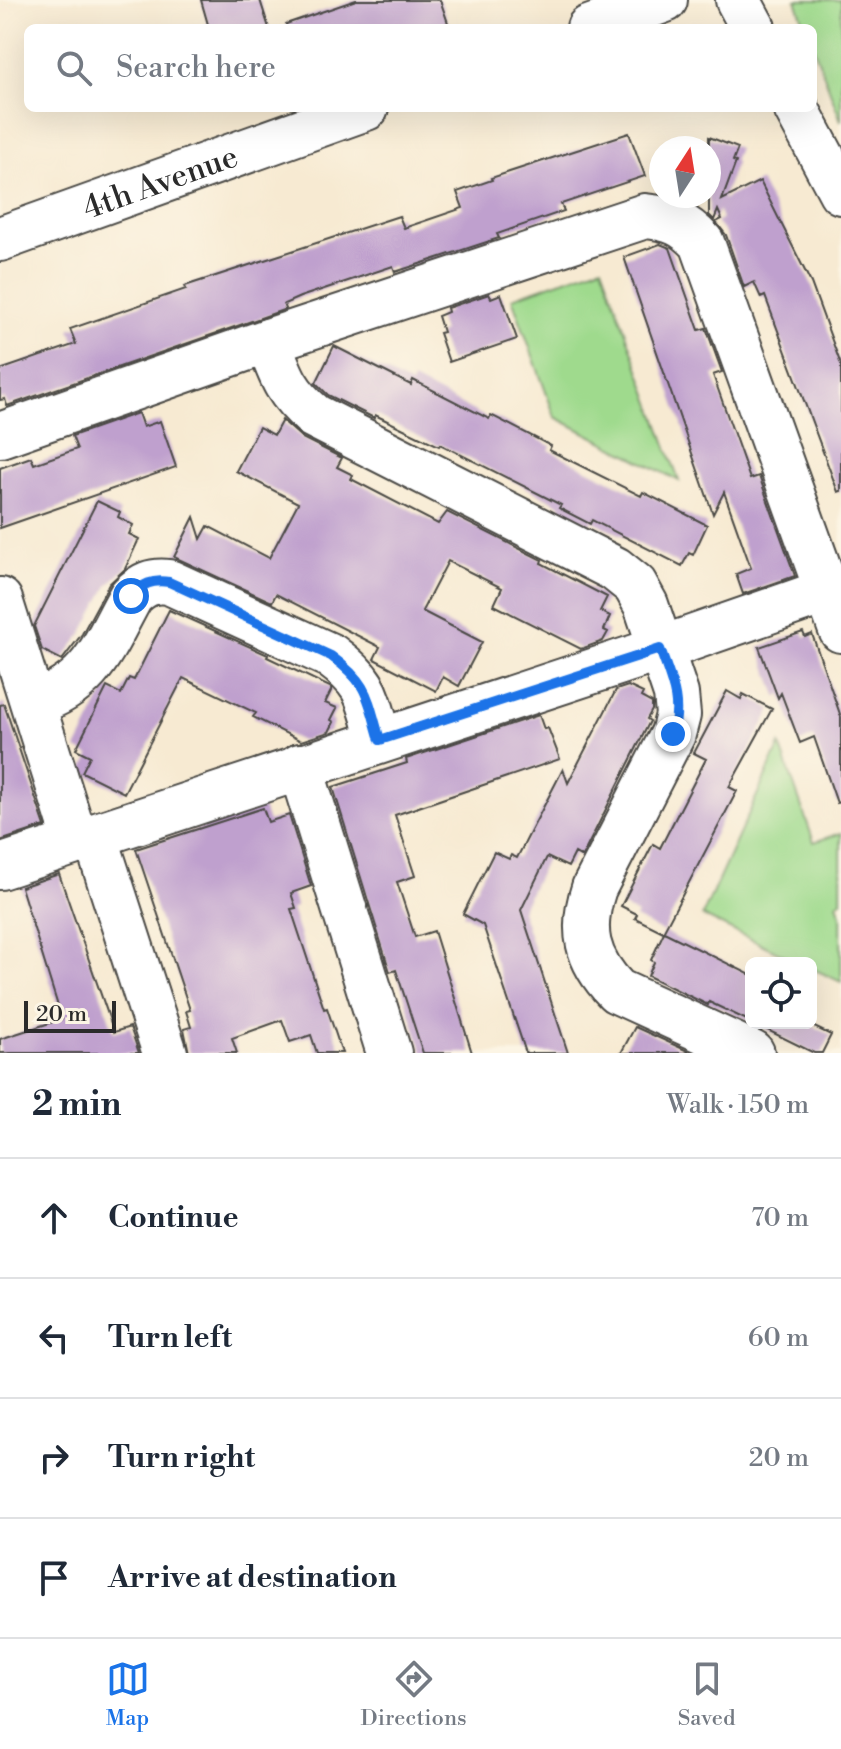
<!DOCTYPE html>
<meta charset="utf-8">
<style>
body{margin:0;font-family:"Libre Bodoni",serif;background:#f2f2f3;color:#1f2937}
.controls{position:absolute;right:24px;bottom:24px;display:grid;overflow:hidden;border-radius:12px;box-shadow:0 8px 32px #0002}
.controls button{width:72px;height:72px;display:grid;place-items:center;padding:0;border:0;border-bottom:2px solid #e0e1e3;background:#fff;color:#1f2937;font:40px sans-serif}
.compass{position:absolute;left:649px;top:136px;width:72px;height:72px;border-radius:50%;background:#fff;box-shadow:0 8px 32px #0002;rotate:12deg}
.scale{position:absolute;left:24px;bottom:20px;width:92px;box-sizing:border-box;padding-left:8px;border:4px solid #2b2b2b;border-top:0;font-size:22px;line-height:28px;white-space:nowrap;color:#2b2b2b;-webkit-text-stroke:6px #fcf5e5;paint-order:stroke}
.stop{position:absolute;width:24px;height:24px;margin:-18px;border:6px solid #1a73e8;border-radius:50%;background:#fff}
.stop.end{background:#1a73e8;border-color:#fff;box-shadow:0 2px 8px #0008}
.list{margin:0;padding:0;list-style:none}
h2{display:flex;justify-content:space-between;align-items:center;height:104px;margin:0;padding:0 32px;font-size:34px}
h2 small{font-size:26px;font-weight:400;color:#747a83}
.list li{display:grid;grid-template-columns:52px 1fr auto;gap:24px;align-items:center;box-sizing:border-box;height:120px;padding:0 32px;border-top:2px solid #e0e1e3}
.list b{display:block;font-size:30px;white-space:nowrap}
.list em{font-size:26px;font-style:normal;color:#747a83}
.icon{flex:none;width:44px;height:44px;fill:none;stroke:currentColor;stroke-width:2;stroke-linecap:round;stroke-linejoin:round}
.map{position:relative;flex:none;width:841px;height:1053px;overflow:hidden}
.search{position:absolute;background:#fff;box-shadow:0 8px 32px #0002;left:24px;right:24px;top:24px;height:88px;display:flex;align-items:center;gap:20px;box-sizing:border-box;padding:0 28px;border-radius:12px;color:#747a83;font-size:30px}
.sheet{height:584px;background:#fff}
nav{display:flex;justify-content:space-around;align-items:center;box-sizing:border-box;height:112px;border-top:2px solid #e0e1e3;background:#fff;font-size:22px;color:#747a83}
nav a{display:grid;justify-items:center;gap:4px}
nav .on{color:#1a73e8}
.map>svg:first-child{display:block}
</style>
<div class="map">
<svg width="841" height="1053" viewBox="0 0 841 1053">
<rect width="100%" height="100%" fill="#fcf5e5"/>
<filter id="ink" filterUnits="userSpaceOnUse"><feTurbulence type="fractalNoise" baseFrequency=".0125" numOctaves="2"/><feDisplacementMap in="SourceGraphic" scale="16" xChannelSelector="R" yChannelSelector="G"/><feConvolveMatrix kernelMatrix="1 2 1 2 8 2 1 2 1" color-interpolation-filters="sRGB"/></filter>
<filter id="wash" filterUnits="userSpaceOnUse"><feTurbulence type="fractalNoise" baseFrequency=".006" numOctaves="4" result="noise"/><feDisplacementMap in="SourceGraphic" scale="32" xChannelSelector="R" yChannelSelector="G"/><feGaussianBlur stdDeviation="1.8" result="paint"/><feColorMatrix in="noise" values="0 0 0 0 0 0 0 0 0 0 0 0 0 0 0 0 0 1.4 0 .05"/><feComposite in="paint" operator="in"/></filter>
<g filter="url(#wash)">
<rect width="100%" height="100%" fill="#f7ead2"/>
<path fill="#9fda8d" stroke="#65825c" stroke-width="2" d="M796 0H841V121L813 46V28H806Z
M602 266 679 481 555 417 512 298Z
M780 745 814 842 841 833V901L837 903 841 916V982L811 968V963H801L702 916Z"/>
<g id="blocks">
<path fill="#bfa0ce" d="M201 0H260L269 28H209Z
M356 0H440L448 23 434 28H287L286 24Z
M629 133 645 176 561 204 564 211 497 234 499 238 395 272 393 266 300 297 284 304 286 309 7 406 5 399 0 400V370L76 344 70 329 186 289 185 286 399 216 404 228 463 208 457 192 492 180 491 178Z
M709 137 738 148 733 161 736 162 722 200 760 181 811 283 841 365V491L838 492 765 296 761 298 754 282 744 287 726 235 716 222 722 219 718 210 714 220 709 215Z
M660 244 670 248 699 330 706 328 722 372 713 375 750 479 759 476 795 576 743 594 736 574 751 568 724 492 713 514 624 257Z
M489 294 491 298 501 294 517 339 449 362 439 333 443 332 438 316 448 312 447 308Z
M334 346 411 385 413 380 489 419 491 415 551 446 549 450 641 496 643 492 707 525 693 555 689 553 682 566 592 520 590 524 559 508 561 505 440 444 439 446 375 415 374 418 328 395 316 383Z
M138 413 143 427 160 421 176 467 0 528V468L31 457 34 464 77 449 72 436Z
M282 420 302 438 342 458 337 467 353 475 351 479 438 524 447 512 542 560 541 563 607 597 600 611 610 616 604 630 608 632 603 641 581 649 494 605 502 588 448 561 422 611 482 642 459 686 443 677 436 691 374 659 380 647 276 594 272 602 174 557 194 517 201 539 208 526 269 558 298 503 236 471 259 427 274 435Z
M97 501 120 512 118 517 133 525 129 534 139 539 125 569 109 584 82 634 62 660 42 650 34 626Z
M169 610 268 655 267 657 330 687 332 689 325 703 337 708 331 720 334 722 329 732 301 741 253 717 256 713 183 678 124 793 82 772 90 756 76 749 107 687 121 694 129 678 134 680Z
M803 632 805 637 812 634 841 717V802L837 803 814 737 800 743 781 693 778 698 759 647Z
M628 686 643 693 641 697 652 703V710L647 719 650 721 582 857 575 853 568 867 547 857 521 910 568 1053H526L483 925 463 914 494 852 509 859 511 855 517 858 563 769 568 783 616 690Z
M727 691 741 699 743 694 772 709 729 787 737 791 663 932 635 918 637 914 621 906 653 844 660 848 706 759 694 753Z
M4 704 45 826 0 841V705Z
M539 715 544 729 548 728 560 759 395 815 415 876 397 882 415 937 434 931 472 1053H423L396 970 390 972 333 787 407 763 406 759Z
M263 808 268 822 289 815 311 886 291 893 296 908 291 909 324 1009 327 1008 342 1053H317L311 1035 290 1042 282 1020 232 1038 237 1053H189L184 1029 191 1027 186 1011 190 1010 136 849Z
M59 874 114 1032 130 1027 139 1053H0V1039L62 1019 21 887Z
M664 932 751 975V1022L709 1002 708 1005 648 976 654 962 651 960Z
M753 1023H806L831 1035 822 1053H814Z
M635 1027 692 1053H621Z"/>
</g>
</g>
<g filter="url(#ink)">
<use href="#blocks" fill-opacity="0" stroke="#4a4844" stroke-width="2"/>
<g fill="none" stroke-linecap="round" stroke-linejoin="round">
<g stroke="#4a4844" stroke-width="48">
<g id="minor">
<path d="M738 0 753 28"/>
<path d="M589 28 665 0"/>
<path d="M796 108 841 192"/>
<path id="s1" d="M0 239 366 108"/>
<path d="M268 341C281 376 285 391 314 416L615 569 635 585 646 605 676 694 678 715 673 734 594 888C580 930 586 959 617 991L752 1053"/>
<path d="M0 435 268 341 645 216C672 219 684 223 702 243L841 630"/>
<path d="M0 600 76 842"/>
<path d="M34 703C93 684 103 646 131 596 143 584 152 580 169 582L331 656C369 684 367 696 380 740"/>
<path d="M300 766 389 1053"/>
<path d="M95 836 165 1053"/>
<path d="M0 867 660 649 827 591"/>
</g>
</g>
<use href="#minor" stroke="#fff" stroke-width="44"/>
</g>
</g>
<g fill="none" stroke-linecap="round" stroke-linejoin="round" filter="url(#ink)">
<path stroke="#1a73e8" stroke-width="10" d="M131 596C143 584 152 579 169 582L331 656C369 684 367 696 380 740L660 649C671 681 682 700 673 734"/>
</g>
<g text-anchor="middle" stroke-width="7" stroke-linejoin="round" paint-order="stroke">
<g font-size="32" fill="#2b2b2b" stroke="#fcf5e5">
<text dy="11" stroke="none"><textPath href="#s1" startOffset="170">4th Avenue</textPath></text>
</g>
</g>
</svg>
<div class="controls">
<button><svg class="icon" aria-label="locate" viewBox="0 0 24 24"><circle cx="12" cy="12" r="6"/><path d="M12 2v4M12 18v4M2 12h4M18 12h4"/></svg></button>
</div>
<svg class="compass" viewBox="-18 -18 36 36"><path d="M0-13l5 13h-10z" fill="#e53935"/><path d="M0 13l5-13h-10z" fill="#747a83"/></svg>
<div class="scale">20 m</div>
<div class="stop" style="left:131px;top:596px"></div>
<div class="stop end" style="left:673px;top:734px"></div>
<div class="search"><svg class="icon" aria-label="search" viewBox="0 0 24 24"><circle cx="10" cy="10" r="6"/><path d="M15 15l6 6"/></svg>Search here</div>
</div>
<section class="sheet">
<h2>2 min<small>Walk · 150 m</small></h2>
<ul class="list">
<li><svg class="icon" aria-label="ahead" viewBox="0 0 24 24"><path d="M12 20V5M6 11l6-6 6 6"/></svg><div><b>Continue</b></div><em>70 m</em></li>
<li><svg class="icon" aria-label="left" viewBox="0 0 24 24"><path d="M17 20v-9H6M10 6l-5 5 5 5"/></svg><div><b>Turn left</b></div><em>60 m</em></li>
<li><svg class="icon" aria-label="right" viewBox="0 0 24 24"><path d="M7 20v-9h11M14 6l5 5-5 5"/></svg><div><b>Turn right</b></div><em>20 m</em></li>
<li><svg class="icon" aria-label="arrive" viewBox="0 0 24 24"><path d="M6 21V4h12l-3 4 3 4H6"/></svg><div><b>Arrive at destination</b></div></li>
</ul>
</section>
<nav>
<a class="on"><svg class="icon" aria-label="map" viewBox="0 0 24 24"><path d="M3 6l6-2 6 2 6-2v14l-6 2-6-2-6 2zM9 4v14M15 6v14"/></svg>Map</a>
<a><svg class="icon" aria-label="directions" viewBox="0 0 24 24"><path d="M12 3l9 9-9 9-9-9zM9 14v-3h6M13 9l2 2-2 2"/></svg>Directions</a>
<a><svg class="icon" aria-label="saved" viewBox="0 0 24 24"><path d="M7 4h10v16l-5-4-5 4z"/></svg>Saved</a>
</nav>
